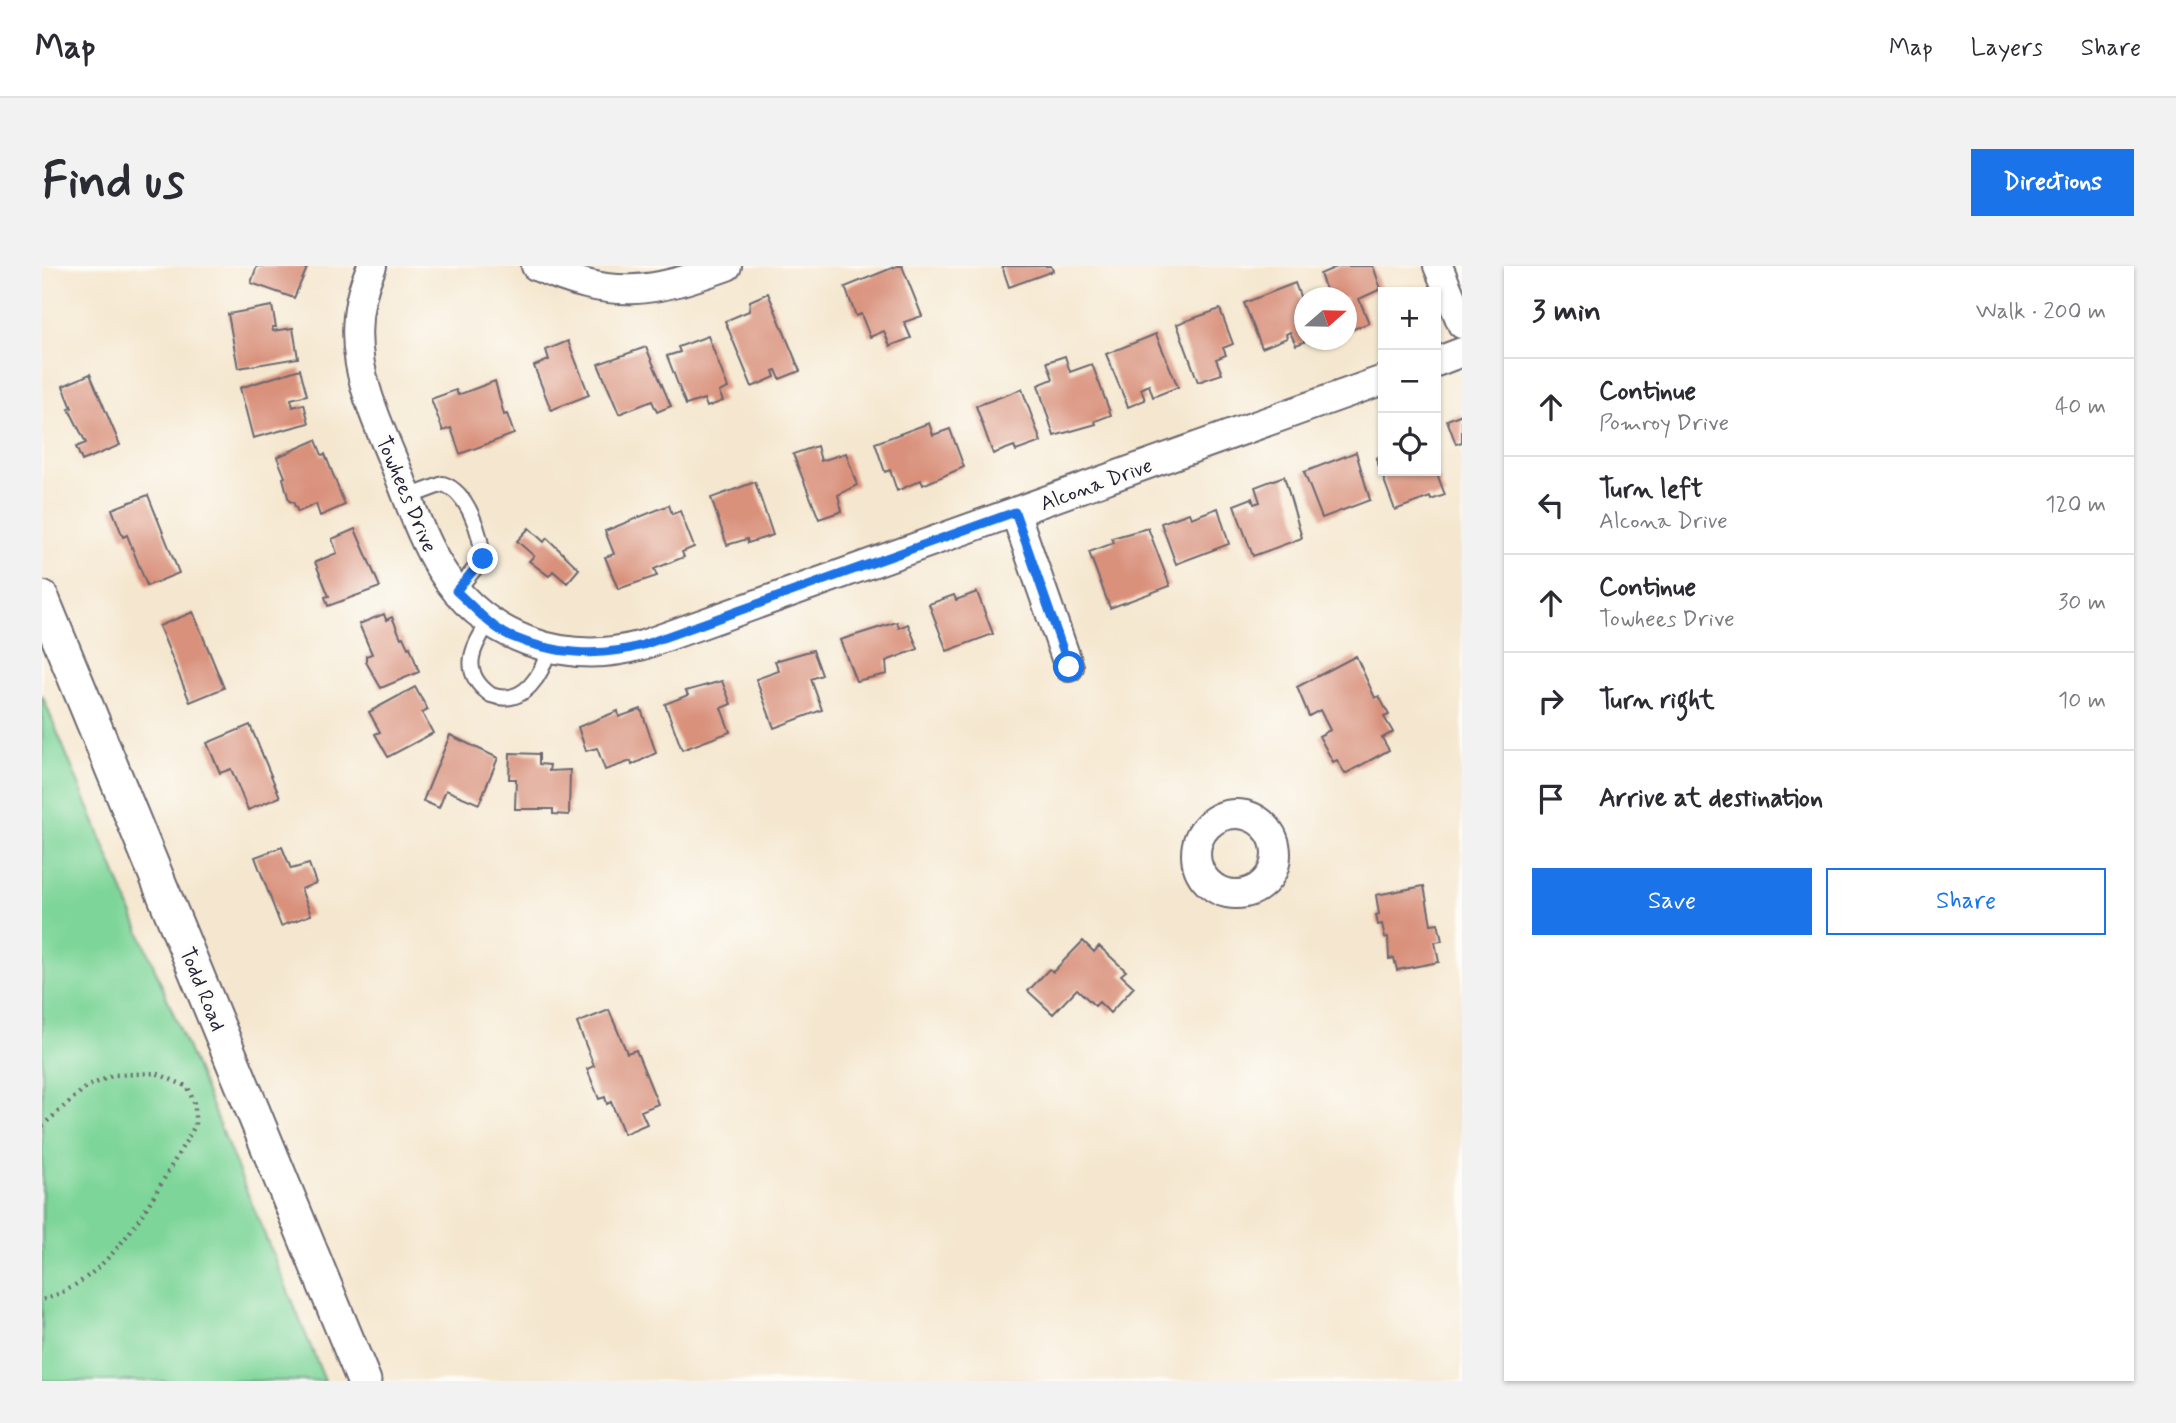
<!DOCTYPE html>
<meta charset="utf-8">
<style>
body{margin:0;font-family:Mynerve,sans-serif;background:#f2f2f3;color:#2b2b33}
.controls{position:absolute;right:21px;top:21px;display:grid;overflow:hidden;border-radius:0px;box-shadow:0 2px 5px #0004}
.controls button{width:63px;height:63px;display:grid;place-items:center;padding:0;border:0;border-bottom:2px solid #e1e1e2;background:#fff;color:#2b2b33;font:35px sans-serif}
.compass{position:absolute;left:1252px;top:21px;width:63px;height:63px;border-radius:50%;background:#fff;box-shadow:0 2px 5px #0004;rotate:70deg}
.stop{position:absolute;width:21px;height:21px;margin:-16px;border:5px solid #1a73e8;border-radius:50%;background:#fff}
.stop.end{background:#1a73e8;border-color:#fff;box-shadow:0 2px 7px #0008}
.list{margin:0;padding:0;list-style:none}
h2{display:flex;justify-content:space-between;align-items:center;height:91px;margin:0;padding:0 28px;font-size:30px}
h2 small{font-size:23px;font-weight:400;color:#7c7c81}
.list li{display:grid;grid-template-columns:46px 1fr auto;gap:21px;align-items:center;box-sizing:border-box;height:98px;padding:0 28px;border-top:2px solid #e1e1e2}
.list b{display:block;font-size:26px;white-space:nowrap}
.list p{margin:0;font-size:23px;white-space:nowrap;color:#7c7c81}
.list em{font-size:23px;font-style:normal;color:#7c7c81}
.actions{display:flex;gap:14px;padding:21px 28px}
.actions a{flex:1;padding:16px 0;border:2px solid #1a73e8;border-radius:0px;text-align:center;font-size:24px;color:#1a73e8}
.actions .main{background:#1a73e8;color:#fff}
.icon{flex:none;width:38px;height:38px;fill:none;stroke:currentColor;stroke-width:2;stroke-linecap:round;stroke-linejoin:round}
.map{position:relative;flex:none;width:1420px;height:1115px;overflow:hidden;border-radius:0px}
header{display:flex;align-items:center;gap:42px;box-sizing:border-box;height:98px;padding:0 35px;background:#fff;border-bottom:2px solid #e1e1e2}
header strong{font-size:33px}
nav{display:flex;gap:38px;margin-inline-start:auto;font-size:24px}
.intro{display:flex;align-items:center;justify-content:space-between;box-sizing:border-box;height:168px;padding:0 42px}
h1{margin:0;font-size:49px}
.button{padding:18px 32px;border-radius:0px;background:#1a73e8;color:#fff;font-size:24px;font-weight:700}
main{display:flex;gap:42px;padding:0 42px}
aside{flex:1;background:#fff;border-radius:0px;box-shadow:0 2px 5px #0004}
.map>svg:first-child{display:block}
</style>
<header>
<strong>Map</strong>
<nav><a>Map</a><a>Layers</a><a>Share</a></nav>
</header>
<div class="intro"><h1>Find us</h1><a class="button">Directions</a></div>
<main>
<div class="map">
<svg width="1420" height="1115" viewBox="0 0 1420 1115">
<rect width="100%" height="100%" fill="#fdfcf7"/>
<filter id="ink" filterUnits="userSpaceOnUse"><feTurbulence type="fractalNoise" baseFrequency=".0143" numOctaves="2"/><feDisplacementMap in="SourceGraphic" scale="14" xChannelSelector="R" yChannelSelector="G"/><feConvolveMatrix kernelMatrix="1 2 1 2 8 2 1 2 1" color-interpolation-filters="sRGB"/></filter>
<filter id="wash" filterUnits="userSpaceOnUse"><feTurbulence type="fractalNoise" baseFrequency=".00686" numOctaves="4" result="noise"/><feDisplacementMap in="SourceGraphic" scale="28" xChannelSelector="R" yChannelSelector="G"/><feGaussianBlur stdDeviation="1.57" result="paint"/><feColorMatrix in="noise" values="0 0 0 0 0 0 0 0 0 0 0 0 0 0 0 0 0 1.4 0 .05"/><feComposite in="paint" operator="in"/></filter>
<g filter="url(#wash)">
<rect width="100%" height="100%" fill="#f5e7cf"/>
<path fill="#7ed599" stroke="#507c6a" stroke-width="2" d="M0 429 283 1115H0Z"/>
<g id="blocks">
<path fill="#d9917c" d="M215 0H266L252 32 209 17Z
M855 0H860L880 50 862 56 869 72 848 80 842 65 828 71 819 48 814 50 803 21Z
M960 0H1009L1011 5 967 21Z
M1297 0H1331L1339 23 1317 33 1327 57 1304 66V32H1287L1278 8Z
M1253 17 1262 41V76L1254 79 1248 66 1244 68 1245 72 1220 82 1202 37Z
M726 27 758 105 738 113 734 104 731 105 733 111 710 121 683 55 707 45 708 35Z
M230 40 234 61H230L231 65 251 62 256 92 196 102 186 48Z
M1178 43 1191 78 1181 82 1184 89 1174 93 1180 108 1156 116 1135 58Z
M1114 68 1136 121 1111 131 1107 119 1099 123 1103 134 1086 141 1064 88Z
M666 70 686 122 677 126 681 135 665 141 662 133 644 139 625 90 638 86 636 81Z
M526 75 547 129 509 144 492 100 507 94 504 84Z
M604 81 629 140 615 146 610 135 577 148 556 98Z
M1023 90 1028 106 1050 98 1069 149 1053 155 1054 158 1012 170 996 119 1011 113 1005 96Z
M258 103 265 129 249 133 251 141 262 138 267 157 211 172 198 122Z
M48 108 78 179 40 195 34 181 44 177 27 143 30 142 21 120Z
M453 115 462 149 465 148 472 168 418 188 409 162 401 165 389 133 414 124 416 129Z
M980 123 999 176 974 185 972 180 951 188 934 140Z
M1420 148V176L1414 178 1405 154Z
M887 157 891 169 908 163 922 201 881 219 879 214 855 225 848 204 843 206 833 177Z
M274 174 280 189 283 188 303 239 278 250 274 238 256 246 251 236 247 235 241 212 243 211 235 191Z
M775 180 779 195 804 187 815 219 796 229 800 245 777 253 751 188Z
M1314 186 1328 234 1280 252 1262 206Z
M1341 189V205H1394L1403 229 1389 234 1388 231 1353 244 1334 192Z
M1242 210 1260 272 1211 290 1192 239 1210 232 1212 238 1218 236 1213 221Z
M713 216 731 269 706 277 705 273 685 279 669 232Z
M106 229 137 307 105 320 85 269 81 271 70 243Z
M627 239 630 248 638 245 652 281 640 286 642 291 612 303 615 310 576 323 563 291 572 288 563 265Z
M1176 242 1187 278 1134 298 1119 257 1147 247 1149 252Z
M487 262 502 276 505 272 537 303 525 317 511 305 507 310 487 295 492 290 475 275Z
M1106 262 1128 320 1068 342 1047 286 1072 277 1070 272Z
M313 263 338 321 286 340 283 331 287 330 273 296 295 287 290 273Z
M935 326 951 368 905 385 887 338 912 329 914 334Z
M151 346 182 422 148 436 117 360Z
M342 348 344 354 350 351 359 372 361 371 366 382 368 381 377 406 339 422 324 396V390L330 388 317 358Z
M855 356 857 362 866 358 876 383 844 395 845 408 814 415 798 374Z
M771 384 780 409 769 413 780 444 732 462 714 413 737 405 733 395Z
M1314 390 1333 432 1337 430 1347 449 1342 451 1351 466 1340 472 1347 484 1303 508 1295 494 1291 496 1277 470 1288 464 1278 444 1267 450 1255 421Z
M680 415 689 438 679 442 688 466 640 484 623 438 646 429 644 425Z
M373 421 386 444 380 447 391 467 346 491 333 468 338 466 327 446Z
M599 443 614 487 590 499 589 495 563 504 555 482 544 485 536 461 576 445 577 451Z
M208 459 238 531 206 544 189 503 178 507 165 477Z
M408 469 456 492 437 538 404 524 397 542 381 535Z
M468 487 497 488V498L508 499 507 505 528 504 527 549 511 548V543H473L474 513H467Z
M240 581 249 603 267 598 274 617 259 623 269 649 239 660 213 591Z
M1382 620 1389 658 1396 657 1400 675 1393 676 1397 696 1355 704 1352 692 1347 693 1346 671 1343 672 1340 658 1336 659 1334 649 1337 648 1334 629Z
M1041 675 1052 686 1057 680 1084 705 1079 709 1092 721 1068 747 1057 736 1053 740 1035 723 1011 748 986 725 1007 703 1011 706Z
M567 744 585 787 594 784 616 838 599 845 605 858 582 868 569 836 565 838 563 831 557 833 545 803 552 800 535 757Z"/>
</g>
</g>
<g filter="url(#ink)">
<use href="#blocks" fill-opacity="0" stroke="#6c676f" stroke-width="2"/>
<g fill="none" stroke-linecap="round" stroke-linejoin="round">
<g stroke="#6c676f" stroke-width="18">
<path id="service" d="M366 231 401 218C426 226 439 268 441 293L414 325
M447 356C430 382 417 406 449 429 482 441 501 408 507 381"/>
</g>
<g stroke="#6c676f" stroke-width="32">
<path id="minor" d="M330 0C297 72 325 132 353 199 367 233 378 270 398 302 441 372 522 401 601 379L1341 114
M494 0C571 34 607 28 685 0
M1396 0 1420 58
M1394 96 1420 86
M973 246 1027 401
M1154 588a40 40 0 1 1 80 0a40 40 0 1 1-80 0Z"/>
</g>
<g stroke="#6c676f" stroke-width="37">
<path id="tertiary" d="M0 332 322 1115"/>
</g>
<path stroke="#6c676f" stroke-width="4.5" stroke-dasharray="2 5" stroke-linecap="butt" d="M0 860 44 821 72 809 114 807 146 821 153 840V860C113 924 77 1011 0 1034"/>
<use href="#service" stroke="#fff" stroke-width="14"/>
<use href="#minor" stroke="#fff" stroke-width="28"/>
<use href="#tertiary" stroke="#fff" stroke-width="33"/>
</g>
</g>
<g fill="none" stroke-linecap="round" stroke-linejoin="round" filter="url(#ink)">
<path stroke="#1a73e8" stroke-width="9" d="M441 293 414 325C431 340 447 360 468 370 510 388 557 392 601 379L973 246 1027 401"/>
</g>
<g text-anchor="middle" stroke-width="6" stroke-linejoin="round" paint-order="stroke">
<g font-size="21" fill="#22223b" stroke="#fdfcf7">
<text transform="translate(1054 218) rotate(-20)" y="7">Alcona Drive</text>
<text transform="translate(365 228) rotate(67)" y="7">Towhees Drive</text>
<text transform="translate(161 723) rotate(68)" y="7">Todd Road</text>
</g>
</g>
</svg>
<div class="controls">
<button>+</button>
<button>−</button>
<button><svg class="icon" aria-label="locate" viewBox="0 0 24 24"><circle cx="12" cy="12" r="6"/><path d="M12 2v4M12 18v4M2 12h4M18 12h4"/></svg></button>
</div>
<svg class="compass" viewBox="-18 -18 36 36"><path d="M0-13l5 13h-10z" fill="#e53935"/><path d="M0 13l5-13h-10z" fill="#7c7c81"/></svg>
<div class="stop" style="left:1027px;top:401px"></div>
<div class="stop end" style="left:441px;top:293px"></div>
</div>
<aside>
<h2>3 min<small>Walk · 200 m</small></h2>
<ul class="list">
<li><svg class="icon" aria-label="ahead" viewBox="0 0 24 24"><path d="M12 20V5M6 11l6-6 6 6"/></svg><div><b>Continue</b><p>Pomroy Drive</p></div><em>40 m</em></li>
<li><svg class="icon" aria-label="left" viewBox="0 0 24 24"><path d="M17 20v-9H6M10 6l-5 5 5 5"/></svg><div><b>Turn left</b><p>Alcona Drive</p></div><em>120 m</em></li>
<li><svg class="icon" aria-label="ahead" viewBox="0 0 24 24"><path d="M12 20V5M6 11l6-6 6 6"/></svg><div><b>Continue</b><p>Towhees Drive</p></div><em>30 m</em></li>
<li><svg class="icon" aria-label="right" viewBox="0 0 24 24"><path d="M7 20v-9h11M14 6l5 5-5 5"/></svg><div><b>Turn right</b></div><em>10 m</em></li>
<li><svg class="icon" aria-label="arrive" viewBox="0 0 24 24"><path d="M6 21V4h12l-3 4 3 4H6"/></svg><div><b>Arrive at destination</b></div></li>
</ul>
<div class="actions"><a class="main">Save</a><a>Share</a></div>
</aside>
</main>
